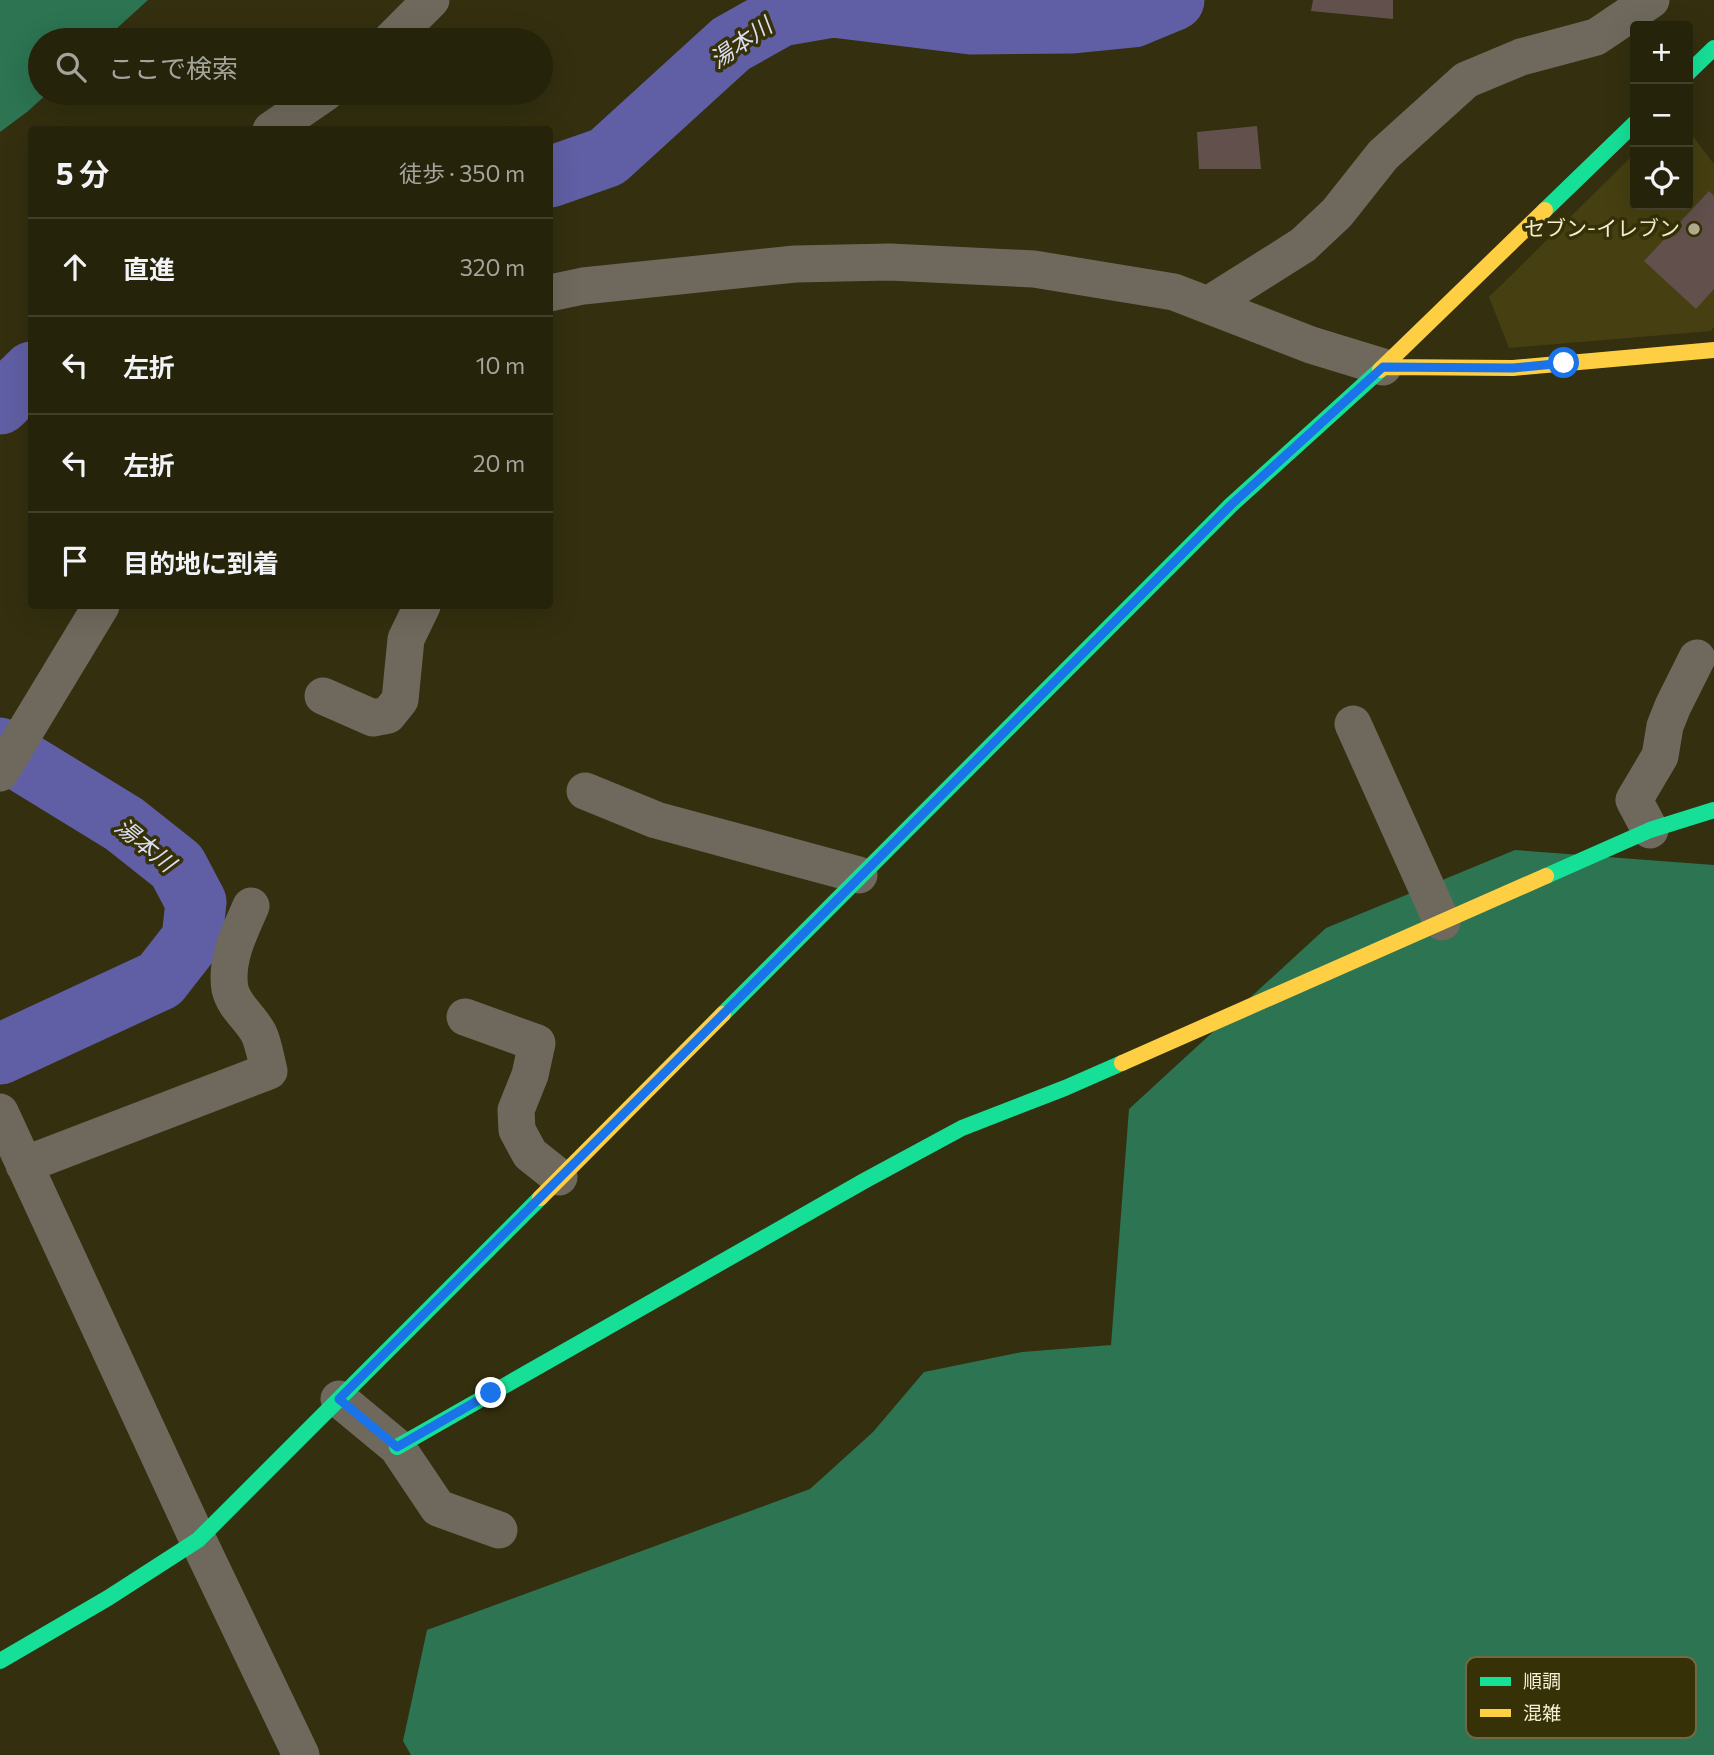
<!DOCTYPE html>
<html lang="ja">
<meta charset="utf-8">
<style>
body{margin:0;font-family:Commissioner,"Noto Sans JP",sans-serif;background:#322f19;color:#f1f3f6}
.controls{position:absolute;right:21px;top:21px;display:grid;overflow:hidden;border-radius:7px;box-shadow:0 7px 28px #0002}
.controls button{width:63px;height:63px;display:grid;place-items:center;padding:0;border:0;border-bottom:2px solid #42402c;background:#26230b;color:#f1f3f6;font:35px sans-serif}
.stop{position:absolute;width:21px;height:21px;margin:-16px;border:5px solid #1a73e8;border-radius:50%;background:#fff}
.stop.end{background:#1a73e8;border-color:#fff;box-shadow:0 2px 7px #0008}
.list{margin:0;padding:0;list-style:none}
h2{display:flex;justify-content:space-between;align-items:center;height:91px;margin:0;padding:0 28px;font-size:30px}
h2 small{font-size:23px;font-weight:400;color:#a4a49d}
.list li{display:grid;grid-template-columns:46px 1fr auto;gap:21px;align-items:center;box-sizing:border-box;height:98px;padding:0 28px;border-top:2px solid #42402c}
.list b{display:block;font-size:26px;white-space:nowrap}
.list em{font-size:23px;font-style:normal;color:#a4a49d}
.icon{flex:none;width:38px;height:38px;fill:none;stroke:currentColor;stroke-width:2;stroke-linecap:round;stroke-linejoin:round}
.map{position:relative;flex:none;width:1714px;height:1755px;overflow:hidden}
.search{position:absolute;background:#26230b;box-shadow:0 7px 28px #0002;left:28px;top:28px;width:525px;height:77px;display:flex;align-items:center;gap:18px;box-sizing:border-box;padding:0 24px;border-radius:38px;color:#a4a49d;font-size:26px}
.panel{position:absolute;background:#26230b;box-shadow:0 7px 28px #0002;left:28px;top:126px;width:525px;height:483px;border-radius:7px}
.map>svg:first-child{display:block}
</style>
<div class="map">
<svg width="1714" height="1755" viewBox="0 0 1714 1755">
<rect width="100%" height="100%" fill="#332f0f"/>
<path fill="#453f11" d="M1688 130 1714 164V327L1711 331 1509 348 1489 297 1635 153V205H1688Z"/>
<path fill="#2c7452" d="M0 0H148L104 40H40V93H48L27 112 0 132Z
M1515 850 1714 865V1755H411L403 1741 427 1630 810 1489 873 1432 924 1372 1022 1352 1111 1345 1129 1109 1326 928Z"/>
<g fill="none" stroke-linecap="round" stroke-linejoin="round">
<path stroke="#605fa5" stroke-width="61" d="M550 177 607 157 731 44 781 16 833 7 971 24 1073 23 1133 17 1174 0
M0 404 32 372
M0 748 124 824 177 866 196 902 192 939 160 980 0 1054"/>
</g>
<path fill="#61504c" d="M1313 0H1393V19L1311 11Z
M1257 126 1261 169H1199L1197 132Z
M1709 191 1714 196V289L1696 309 1644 261Z"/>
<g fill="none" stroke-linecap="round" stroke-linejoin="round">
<path stroke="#6f695d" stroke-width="37" d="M391 40 431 0
M271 130 325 93
M550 293 583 286 795 264 890 262 1034 269 1174 292 1311 345 1383 367
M1208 305 1303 245 1337 213 1383 155 1466 80 1521 57 1596 37 1651 0
M323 696 373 718 388 715 400 700 406 639 422 606
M1353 724 1442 922
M0 773 101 606
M585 791 656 820 859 875
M1650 830 1634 800 1660 756 1665 726 1673 706 1697 658
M465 1017 537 1043 530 1075 516 1110 517 1130 530 1154 559 1177
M0 1112 198 1540 301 1755
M24 1165 269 1071C266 1059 264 1045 259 1034 251 1018 234 1007 230 989 225 960 240 931 251 906
M339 1399 397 1447 438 1508 499 1530"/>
<path stroke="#16e098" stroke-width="16" d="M1688 73 1714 48
M1545 210 1635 123
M1546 876 1650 830 1714 810
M723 1014 1231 505 1380 370
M397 1447 864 1181 962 1128 1065 1088 1122 1063
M0 1661 108 1598 198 1540 540 1198"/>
<path stroke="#ffcf43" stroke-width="16" d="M1383 367 1545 210
M1380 370 1383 367 1513 368 1714 350
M1122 1063 1546 876
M540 1198 723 1014"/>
</g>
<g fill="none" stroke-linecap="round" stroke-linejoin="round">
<path stroke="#1a73e8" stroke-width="9" d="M491 1393 397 1447 339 1399 1231 505 1383 367 1513 368 1564 363"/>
</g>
<circle fill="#b0ac8f" stroke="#363106" stroke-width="2.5" cx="1694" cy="229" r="7"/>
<g text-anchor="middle" stroke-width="7" stroke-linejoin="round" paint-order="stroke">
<g font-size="21" fill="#f3f0d4" stroke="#363106" text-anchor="end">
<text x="1680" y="236">セブン-イレブン</text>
</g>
<g font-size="23" font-style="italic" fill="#dbddf4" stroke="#363106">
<text transform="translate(741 43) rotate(-35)" y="8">湯本川</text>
<text transform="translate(145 845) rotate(39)" y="8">湯本川</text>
</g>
</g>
<rect x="1466" y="1657" width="230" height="81" rx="10" fill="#363106" stroke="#6f6a44" stroke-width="2"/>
<rect x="1480" y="1677" width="31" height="9" fill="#16e098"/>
<rect x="1480" y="1709" width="31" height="8" fill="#ffcf43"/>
<g font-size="19" fill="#f3f0d4">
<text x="1523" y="1688">順調</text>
<text x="1523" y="1720">混雑</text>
</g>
</svg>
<div class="controls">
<button>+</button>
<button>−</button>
<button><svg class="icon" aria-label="locate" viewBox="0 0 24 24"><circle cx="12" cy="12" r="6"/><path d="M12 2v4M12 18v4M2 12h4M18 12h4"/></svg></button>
</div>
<div class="stop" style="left:1564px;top:363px"></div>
<div class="stop end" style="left:491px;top:1393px"></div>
<div class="search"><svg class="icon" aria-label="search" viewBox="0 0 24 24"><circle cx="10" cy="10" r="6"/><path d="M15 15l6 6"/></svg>ここで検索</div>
<section class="panel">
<h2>5 分<small>徒歩 · 350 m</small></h2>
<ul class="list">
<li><svg class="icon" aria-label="ahead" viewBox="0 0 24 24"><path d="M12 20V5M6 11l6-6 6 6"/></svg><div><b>直進</b></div><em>320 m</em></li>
<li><svg class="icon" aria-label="left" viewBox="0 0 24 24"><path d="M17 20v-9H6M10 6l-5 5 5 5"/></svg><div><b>左折</b></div><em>10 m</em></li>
<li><svg class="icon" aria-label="left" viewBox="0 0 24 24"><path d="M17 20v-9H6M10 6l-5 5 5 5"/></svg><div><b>左折</b></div><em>20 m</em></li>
<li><svg class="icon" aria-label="arrive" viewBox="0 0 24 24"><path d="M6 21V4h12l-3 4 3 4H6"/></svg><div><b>目的地に到着</b></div></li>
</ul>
</section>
</div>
